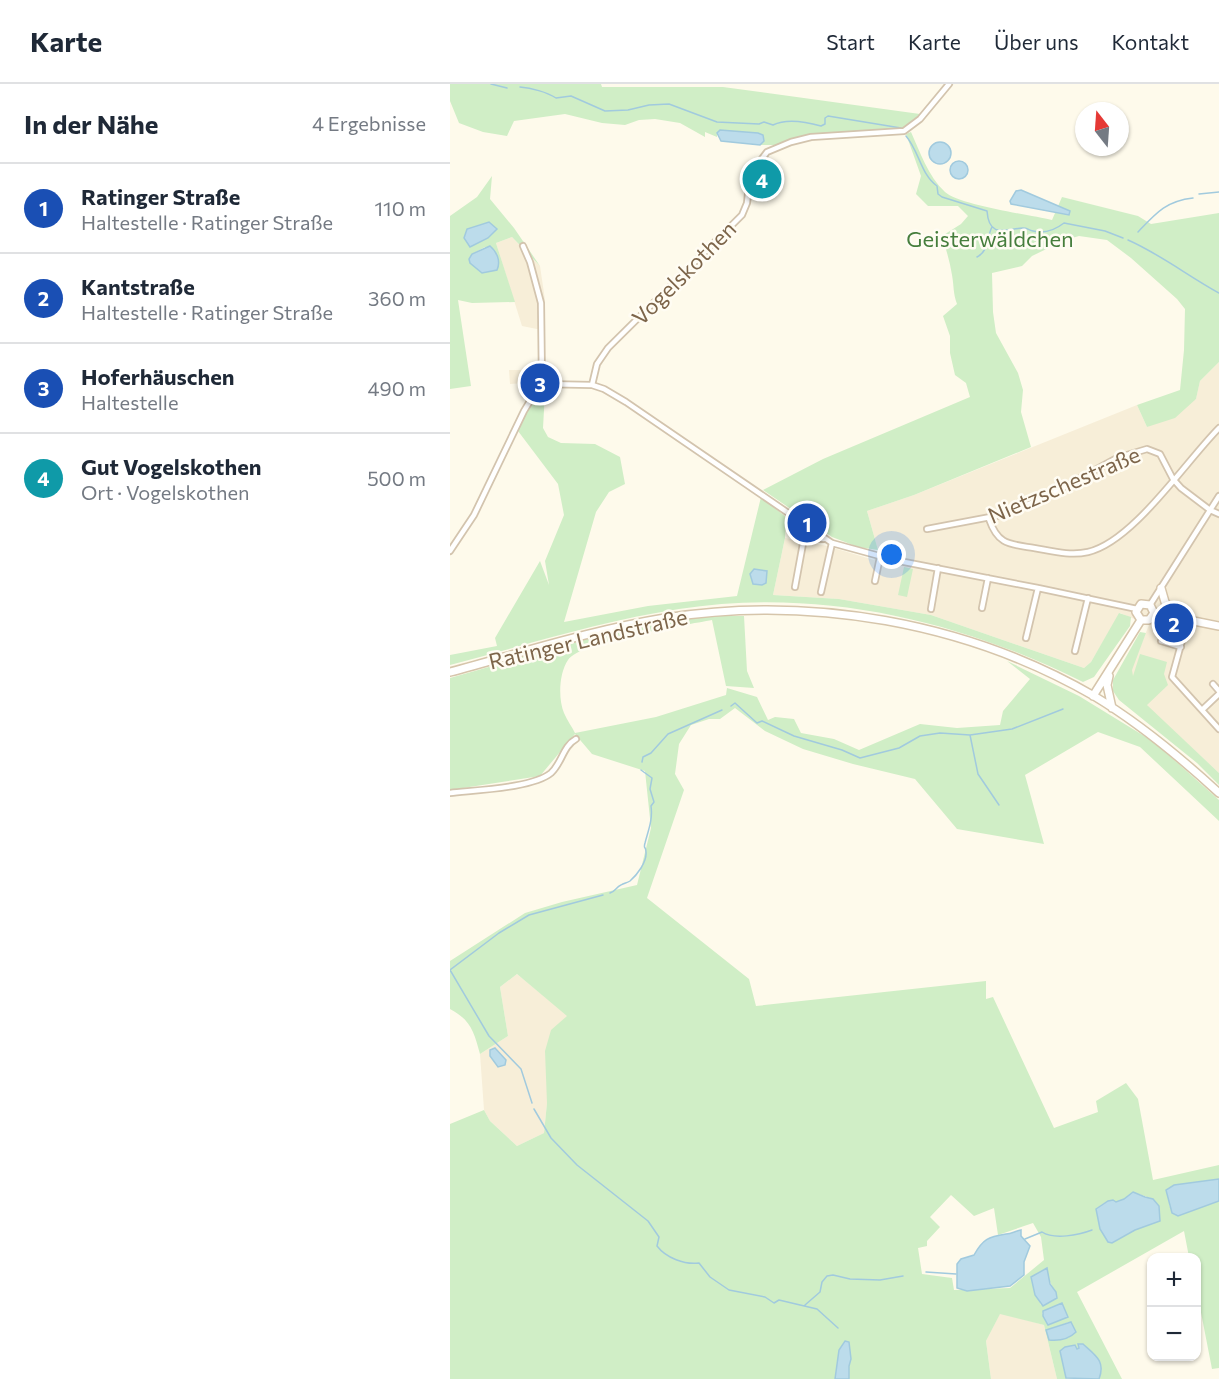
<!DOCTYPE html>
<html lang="de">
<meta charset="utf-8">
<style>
body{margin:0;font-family:Commissioner,sans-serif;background:#f2f2f3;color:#1f2937}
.controls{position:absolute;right:18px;bottom:18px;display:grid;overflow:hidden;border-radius:12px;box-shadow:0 2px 4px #0004}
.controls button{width:54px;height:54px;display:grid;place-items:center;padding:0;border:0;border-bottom:2px solid #e0e1e3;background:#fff;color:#1f2937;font:30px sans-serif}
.compass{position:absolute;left:625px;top:18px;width:54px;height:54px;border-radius:50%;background:#fff;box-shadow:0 2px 4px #0004;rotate:343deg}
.you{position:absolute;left:442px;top:471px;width:21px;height:21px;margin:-15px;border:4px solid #fff;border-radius:50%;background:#1a73e8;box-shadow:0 0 0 9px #1a73e833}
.badge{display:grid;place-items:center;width:39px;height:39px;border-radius:50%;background:#7e543e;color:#fff;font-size:20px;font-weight:700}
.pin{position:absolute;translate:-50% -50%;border:3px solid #fff;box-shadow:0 2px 6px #0006}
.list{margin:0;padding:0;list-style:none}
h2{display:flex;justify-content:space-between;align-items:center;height:78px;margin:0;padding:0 24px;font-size:26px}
h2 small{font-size:20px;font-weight:400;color:#747a83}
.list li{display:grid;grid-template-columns:39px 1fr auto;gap:18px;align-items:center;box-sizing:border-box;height:90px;padding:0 24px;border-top:2px solid #e0e1e3}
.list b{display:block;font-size:22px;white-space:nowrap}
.list p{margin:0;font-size:20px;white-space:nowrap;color:#747a83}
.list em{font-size:20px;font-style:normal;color:#747a83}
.map{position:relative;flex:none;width:769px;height:1295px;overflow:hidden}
header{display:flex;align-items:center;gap:36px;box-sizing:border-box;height:84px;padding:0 30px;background:#fff;border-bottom:2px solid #e0e1e3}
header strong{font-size:28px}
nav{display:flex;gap:33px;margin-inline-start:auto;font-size:21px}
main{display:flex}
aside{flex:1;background:#fff}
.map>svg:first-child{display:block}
</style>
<header>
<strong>Karte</strong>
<nav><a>Start</a><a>Karte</a><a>Über uns</a><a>Kontakt</a></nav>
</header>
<main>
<aside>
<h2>In der Nähe<small>4 Ergebnisse</small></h2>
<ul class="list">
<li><span class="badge" style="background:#1a4fb4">1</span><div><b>Ratinger Straße</b><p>Haltestelle · Ratinger Straße</p></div><em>110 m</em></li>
<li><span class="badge" style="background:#1a4fb4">2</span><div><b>Kantstraße</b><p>Haltestelle · Ratinger Straße</p></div><em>360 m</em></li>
<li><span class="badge" style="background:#1a4fb4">3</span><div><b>Hoferhäuschen</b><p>Haltestelle</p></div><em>490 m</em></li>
<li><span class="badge" style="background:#0f9aa8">4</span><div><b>Gut Vogelskothen</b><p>Ort · Vogelskothen</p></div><em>500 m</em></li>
</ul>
</aside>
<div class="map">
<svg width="769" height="1295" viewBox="0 0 769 1295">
<rect width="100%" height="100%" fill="#fefaeb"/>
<path fill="#f7eed8" d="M62 153 90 182 95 216V243L87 245 72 242 46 159Z
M769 278V689L699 624 685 606 681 586 699 541 670 529 641 578 634 584 481 531 389 515 323 511 335 454 377 462 424 476 428 466 417 427 464 411 687 321 697 343 746 315 750 297Z
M59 286H89L90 298 60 300Z
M67 890 118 932 115 934 97 1019 94 1049 67 1062 40 1037 34 1026 30 970 58 952 50 903Z
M550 1229 594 1241 607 1295H541L536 1257Z"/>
<path fill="#d0eec6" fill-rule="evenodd" d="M0 0H151L152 3H273L470 30 457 42 446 47 362 50 341 55 328 61H310L314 57 313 51 267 49V53L255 48V53L230 39 205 35 189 36 175 41 152 39 115 30 64 37 57 52 33 48 9 39 0 17Z
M461 48C470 68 478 92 495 108 509 121 580 131 602 136L612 113 688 132 701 140 769 129V278L750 297 746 315 725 334 697 343 687 321 730 306 734 266 735 225 727 215 681 174 657 156 629 152 615 156 582 172 572 182 542 189 543 228 546 249 568 289 573 306 571 328 581 363 464 411 417 427 428 466 408 463 382 453 313 406 373 375 520 313 516 299 505 291 500 269V252L493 232 507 220C503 210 504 202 502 191 500 178 496 165 492 152L511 140 518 132 508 122H478L466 110 471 92 456 50Z
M42 92 40 115 64 144 90 182 62 153 46 159 65 218 22 219 8 216 21 302 0 305V132L27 113ZM39 139 46 146 38 154 20 163 32 142ZM35 163 32 188 20 179 22 170Z
M90 305 95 308 93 344 98 353 111 359 145 360 170 373 175 400 159 408 146 428 114 538 198 522 287 512 311 413 336 433 335 454 323 511 389 515 481 531 634 584 641 578 669 529 681 533 680 542 644 593 633 598C509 536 368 503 229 525 151 537 76 561 0 581V571L47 562 45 554 90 477 99 501 95 477 114 431 108 400 68 347 77 325Z
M454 483 463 485 457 513 448 511Z
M264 532H294L297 587 304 604 276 602 262 536C236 541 131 557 118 576 109 589 108 615 114 629 117 636 122 643 125 649L206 633 276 611 277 604 307 613 318 636 325 633 344 635 351 649 384 655 409 666 470 640 507 644 550 641 553 627 580 595 557 577 629 612 704 658 769 716V737L690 663 648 648 575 691 594 760 507 745 465 695 403 680 353 665 315 647 285 624 270 635H259L241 641 229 660 225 690 234 706 197 814 299 895 306 922 536 897V915L543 913 604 1044 648 1028 646 1017 676 999 688 1015 703 1096 769 1081V1095L724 1101 719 1120 722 1129 728 1132 769 1117V1284L762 1285 747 1208 746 1174 739 1173 734 1147 627 1208 672 1295H649C656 1277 645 1271 633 1260H628L629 1264 627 1265 625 1261 616 1294 618 1295H607L594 1241 550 1230 536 1257 541 1295H0V1040L34 1026 40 1037 67 1062 94 1049 97 1019 95 967 101 946 117 932 67 890 50 903 58 952 30 970C24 948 21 936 0 925V877L75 829 112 818 187 801 201 744 195 687 142 670 125 650 90 692 0 706V594C87 570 175 539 264 532ZM689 1110 703 1115 710 1136 685 1146 662 1159 646 1125C660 1114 656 1119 670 1117 677 1116 682 1111 689 1110ZM501 1111 524 1132 544 1124 548 1151 583 1139 591 1153 594 1176 560 1204 504 1206 502 1194 472 1190 468 1164 477 1162V1157L490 1143 480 1133ZM594 1185 603 1204 591 1221 584 1205 588 1189ZM612 1219 617 1233 599 1241 592 1229ZM619 1238V1254H614L596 1246Z
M690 548 696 549 682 586 683 592 690 570 717 578 714 590 718 601 697 621 769 689V701L747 679 669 616 663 607V596Z"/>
<path fill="#bcdceb" stroke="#a1cade" stroke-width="1.5" d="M270 46 308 49 313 51 314 57 310 61 271 57 267 49Z
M479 69a11 11 0 1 1 22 0a11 11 0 1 1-22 0Z
M500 86a9 9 0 1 1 18 0a9 9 0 1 1-18 0Z
M571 106 620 127 619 131 561 120 560 117 566 107Z
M39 138 47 145 38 154 20 163 14 154 17 145Z
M40 162C47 168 51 177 47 186L32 189 20 179 19 175 22 170Z
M304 485 317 487 316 499 312 501 303 500 300 490Z
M45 964 56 976 55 981 48 983 40 972V966Z
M769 1095V1117L728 1132 722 1129 716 1106 724 1101Z
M683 1108 695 1113 703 1115 709 1122 710 1137 685 1146 662 1159 658 1158 650 1145 646 1125 658 1117 663 1116 666 1118 674 1115Z
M571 1146V1152L580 1162 574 1178V1191L560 1202 517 1207 507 1204V1180L511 1175 524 1171C533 1155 538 1153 556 1150 562 1150 565 1147 571 1146Z
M597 1184 600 1200 606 1208 607 1214 593 1222 585 1211 581 1193Z
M612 1219 618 1233 598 1241 593 1232V1227Z
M621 1238 626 1248C619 1255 609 1257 599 1256L596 1246Z
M395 1257 399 1258 401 1275 399 1282V1295H385L389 1266Z
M628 1260H633C645 1271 656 1277 649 1295L616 1294 610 1267 615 1263 625 1261 627 1265 629 1264Z"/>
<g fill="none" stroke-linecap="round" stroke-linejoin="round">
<path stroke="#a1cade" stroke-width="1.5" d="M41 0 57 4
M70 3C81 4 97 8 106 14L121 12 155 27 178 26 199 21 219 20 267 38 309 40 314 38 323 41C337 34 357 38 371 42L375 40V34L378 32 451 44
M456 52C469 67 471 91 487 102L488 110 492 113 537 127C539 155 556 145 573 144 578 144 578 146 583 147 595 150 605 146 614 139L655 147 673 154
M749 110 769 108
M688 148C706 129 716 117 743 114
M678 156C710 170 738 192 769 209
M527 173C540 166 536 154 542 143
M281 622 285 619 307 639 312 637 344 652 392 666 410 674 449 664 470 652 490 649 520 651 562 645 613 625
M520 651 528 690 549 721
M192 678 193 673 201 669 218 650 272 626
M160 809C166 807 166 803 171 801 174 799 177 799 180 797 187 791 197 778 196 768 196 761 193 766 195 759 198 747 203 736 201 722L204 718 200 705 202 694 191 686
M0 886 49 849 79 831 153 811
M0 886 39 952 71 985 82 1019
M84 1025 101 1054 127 1081 198 1137 209 1153 207 1162C216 1174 235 1181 249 1179L260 1193 279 1206 315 1213 324 1219 329 1216 367 1225 388 1244
M575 1155 592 1148C604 1156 629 1151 642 1146
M476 1188 506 1190
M355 1221 370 1208 372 1198 377 1192 383 1191 400 1195 430 1196 453 1192"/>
<g stroke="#d3c4ae" stroke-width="8">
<path id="street" d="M73 162 80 178 91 219 92 300
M142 301 147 280 158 264 292 131 297 119 300 91 317 68 341 58 361 53 454 47 470 35 499 0
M539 435C548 461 559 460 584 464 602 467 620 472 638 468 683 458 736 377 769 344
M350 437 344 445 347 452 354 454 374 455
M477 445 551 431 594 414 667 374 697 365 710 370 723 395 731 404 760 426 769 430
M0 467 24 431 74 327 89 302 92 300 142 301 154 305 176 318 382 459 444 476 588 504 687 525
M425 497 430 473
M345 503 354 454
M371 508 382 459
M700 521 769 412
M532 524 538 494
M481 525 488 484
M738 535 722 593 769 645
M576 554 588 504
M711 557 731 563
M625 567 638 514
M763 600 769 607
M752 626 769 610
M0 709C25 706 83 704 101 689 112 679 113 662 126 655"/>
</g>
<g stroke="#d6c5ab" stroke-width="10">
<path id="secondary" d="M711 504 715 518 726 532
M704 529 769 542
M691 536 686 528 691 520 700 521 704 529
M691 536H699L704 529
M0 588C71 569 142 546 215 534 360 511 516 538 644 612 689 639 730 673 769 709
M659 592 657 601 662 624
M643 612 691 536"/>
</g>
<use href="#street" stroke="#fff" stroke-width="4.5"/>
<use href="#secondary" stroke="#fff" stroke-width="7"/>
</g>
<g text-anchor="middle" stroke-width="5" stroke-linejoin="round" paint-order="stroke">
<g font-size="22" fill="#467e3d" stroke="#fffcf3">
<text x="540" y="163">Geisterwäldchen</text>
</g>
<g font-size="22" fill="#7d654a" stroke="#fffcf3">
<text transform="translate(234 189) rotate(-45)" y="8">Vogelskothen</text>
<text transform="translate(614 401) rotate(-23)" y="8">Nietzschestraße</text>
<text transform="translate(138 555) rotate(-13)" y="8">Ratinger Landstraße</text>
</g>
</g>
</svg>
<div class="controls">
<button>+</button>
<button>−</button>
</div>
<svg class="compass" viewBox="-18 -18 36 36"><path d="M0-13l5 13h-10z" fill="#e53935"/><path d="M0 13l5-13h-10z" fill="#747a83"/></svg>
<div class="you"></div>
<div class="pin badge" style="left:357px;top:439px;background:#1a4fb4">1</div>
<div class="pin badge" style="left:724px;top:539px;background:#1a4fb4">2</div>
<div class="pin badge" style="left:90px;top:299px;background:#1a4fb4">3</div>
<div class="pin badge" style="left:312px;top:95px;background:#0f9aa8">4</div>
</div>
</main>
